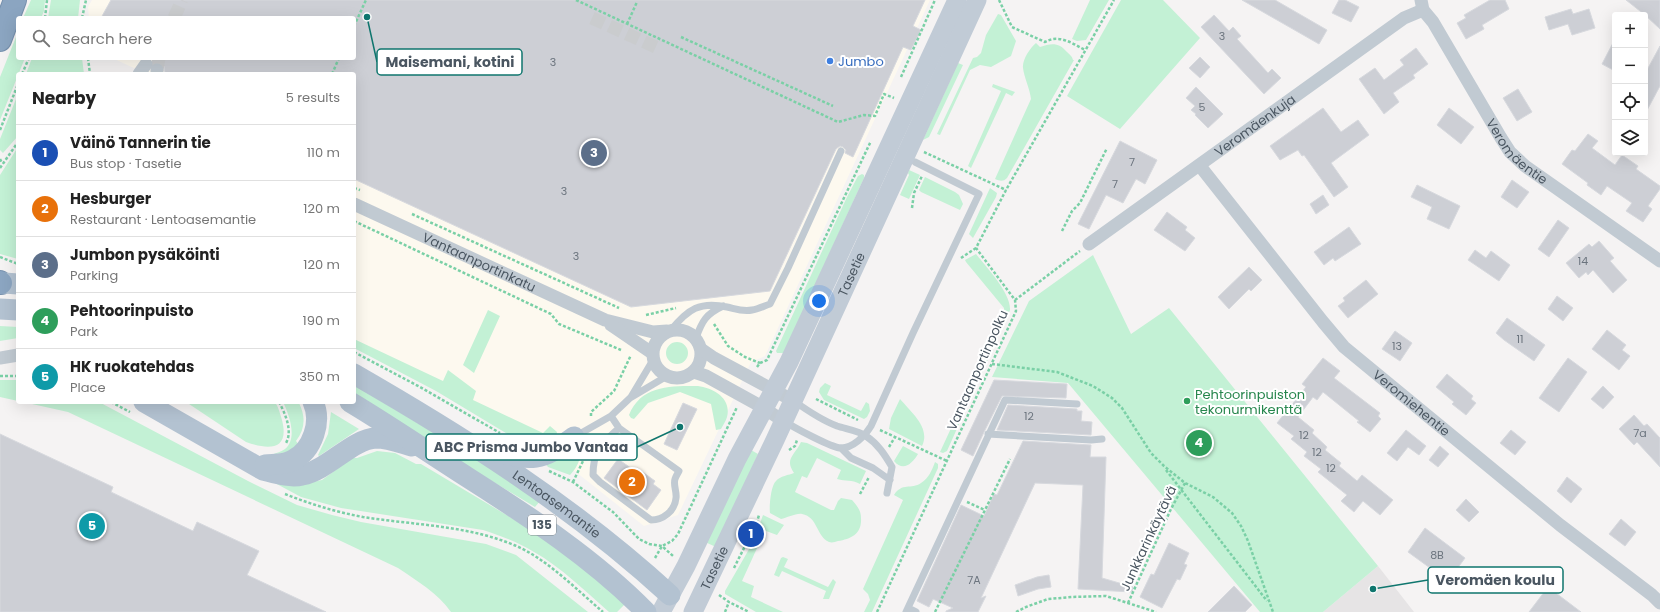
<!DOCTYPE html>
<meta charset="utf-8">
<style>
body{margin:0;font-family:Poppins,sans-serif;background:#f6f6f6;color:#222}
.controls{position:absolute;right:12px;top:12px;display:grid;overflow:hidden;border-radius:4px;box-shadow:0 4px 16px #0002}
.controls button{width:36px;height:36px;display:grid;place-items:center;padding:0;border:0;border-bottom:1px solid #e0e0e0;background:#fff;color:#222;font:20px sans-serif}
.you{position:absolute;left:819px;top:301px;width:14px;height:14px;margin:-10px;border:3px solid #fff;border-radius:50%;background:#1a73e8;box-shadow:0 0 0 6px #1a73e833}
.badge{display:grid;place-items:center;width:26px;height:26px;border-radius:50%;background:#1a73e8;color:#fff;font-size:13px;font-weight:700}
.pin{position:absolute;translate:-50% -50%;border:2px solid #fff;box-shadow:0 1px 4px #0006}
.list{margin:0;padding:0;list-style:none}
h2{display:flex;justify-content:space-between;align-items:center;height:52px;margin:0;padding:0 16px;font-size:17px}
h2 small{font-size:13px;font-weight:400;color:#767676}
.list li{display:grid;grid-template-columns:26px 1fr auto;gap:12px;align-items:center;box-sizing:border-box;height:56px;padding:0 16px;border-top:1px solid #e0e0e0}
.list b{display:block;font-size:15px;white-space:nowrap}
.list p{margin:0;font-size:13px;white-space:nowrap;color:#767676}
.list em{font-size:13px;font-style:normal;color:#767676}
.icon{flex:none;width:22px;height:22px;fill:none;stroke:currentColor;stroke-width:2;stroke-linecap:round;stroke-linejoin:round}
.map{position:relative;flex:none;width:1660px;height:612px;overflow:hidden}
.search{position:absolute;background:#fff;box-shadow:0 4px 16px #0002;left:16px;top:16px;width:340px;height:44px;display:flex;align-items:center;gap:10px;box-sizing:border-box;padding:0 14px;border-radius:4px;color:#767676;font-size:15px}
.panel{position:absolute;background:#fff;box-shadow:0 4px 16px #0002;left:16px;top:72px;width:340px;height:332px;border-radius:4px}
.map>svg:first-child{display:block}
</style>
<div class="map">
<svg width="1660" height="612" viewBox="0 0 1660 612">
<rect width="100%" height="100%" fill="#f5f3f3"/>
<path fill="#fdf9ef" d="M92 0H930L765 356 751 362 678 515 644 526 581 476 539 446 354 346V74H147L112 58H354V18H89L88 7Z"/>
<path fill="#e6e4e5" d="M1378 566 1414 612H1323Z"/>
<path fill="#c3f1d5" d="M31 0H45L44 11 41 18H23Z
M51 0H80L78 18H48Z
M1090 0H1109L1086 40 1077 41 1072 39Z
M1121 0H1163L1200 38 1120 129 1067 96Z
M998 14 1001 15 1016 41 1011 56 991 67 980 65 970 70 940 135 937 134 973 58 977 57 981 53 986 35Z
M18 32V58H25L0 120V77Z
M1036 43 1040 47C1051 43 1059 42 1067 52 1070 55 1072 56 1073 60H1074L1007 178C1003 182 1000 181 995 179L1031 99C1030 89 1024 77 1023 68 1022 60 1030 48 1036 43Z
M32 58H82L84 74H26Z
M958 63 963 65 929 137 923 140Z
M993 84 1015 92 1012 96 1006 93 971 168 968 166 1001 91 992 87Z
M18 94V136L3 153 0 150V139Z
M18 147V259L0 254V175Z
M909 170 920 175 909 199 900 195 909 175 908 173Z
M862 174 864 175V178L784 353H777L776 351 847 197 858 176Z
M925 177 955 192 959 195 963 204 960 210 921 192 919 190Z
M990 188 997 193 996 197 973 238 969 234Z
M976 254C987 268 1011 293 1010 310L947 451 943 453 940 452 1004 314V308L966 262 965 260Z
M1093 255 1131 334 1169 308 1378 566 1323 612H1260L1068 383 992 377 1029 301Z
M488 310 500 316 474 373 463 365Z
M0 326 18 327V338L0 341Z
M354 339 443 381 448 370 476 391 473 400 543 433 550 426 557 432 555 441 534 450 436 391 354 348Z
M666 353a11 11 0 1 1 22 0a11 11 0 1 1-22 0Z
M0 380H18V401L0 397Z
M825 383 831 386 827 395 861 411 866 402 869 404 870 411 867 417 864 419 824 400 819 392 820 388Z
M354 385 481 461 540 501 535 507 354 398Z
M698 386C713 388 732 398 727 417 726 421 723 425 721 429L716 430 711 404 680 392 648 403 634 419 631 418 629 415C641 385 671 386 698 386Z
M900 399C911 412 931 428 922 446L889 429 891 418Z
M23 402H99L248 481 297 505 332 515 361 522 486 544 516 555 588 612H451C438 593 417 581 398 568L68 412Z
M186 402H275C279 408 280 414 282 420 290 451 268 450 246 442Z
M283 402H298L299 403C306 417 305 429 296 441L299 445 287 452 271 455C275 453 281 452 285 449 298 439 289 414 283 402Z
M331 412 359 429 319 456 318 455 328 434Z
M801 442 807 443 866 471 860 484C851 479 846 482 837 479L841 470 817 458 807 478 802 476 795 492 831 510H834L838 501 841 498 852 500C857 506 861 510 861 518 862 534 851 539 838 541 835 542 832 543 829 542 816 536 818 517 802 514 796 513 787 518 781 519L770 513C769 506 771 485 776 481 780 476 789 475 794 473 784 459 795 455 801 442Z
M903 446 918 454C912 464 903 472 894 461Z
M576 447C585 454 577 468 570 475L548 467 544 462Z
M751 450 758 454 716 547 705 542Z
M377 451 395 453 416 464H421L530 529 592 575 626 603 617 612H609C586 592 561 567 534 552 518 542 501 536 483 530L341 508 301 497 273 482 293 486 322 480 352 458H357Z
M935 462 938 464V468L872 612H864L870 600 868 594 863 589 903 500 894 495C902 482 911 490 921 483 929 478 932 470 935 462Z
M763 515 784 525 777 535 761 529 759 526Z
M752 544 758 546 742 581 754 586 751 597 783 612H756L725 594V591Z
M783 557 788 559 784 567 828 587 833 579 836 582 829 599H823L826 591 782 571 779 577 774 575 781 558Z"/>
<path fill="#cdcfd5" stroke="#d7d9de" d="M111 0H925L913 26 921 30 911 50 903 47 853 157 845 153 846 150 843 147 840 146 836 149 770 291 631 307 354 179V74H167L165 73 164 66 161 63H154L151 58H354V18H101Z
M1242 0H1275L1327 30 1319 44Z
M1339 0H1345L1359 7 1351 22 1332 13Z
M1490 0H1505L1509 9 1482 25 1484 29 1466 39 1457 23 1466 18 1464 15Z
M1626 0H1660V29L1645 15Z
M1571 9 1573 14 1589 9 1595 28 1572 35 1568 24 1549 30 1545 17Z
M1214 15 1229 31 1233 27 1241 36 1237 39 1268 73 1272 69 1281 78 1264 94 1201 27Z
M1615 39V71L1602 64Z
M1660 46V86L1645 114V70H1647Z
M1416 48 1428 64 1413 75 1415 78 1393 93 1399 102 1384 114 1359 79 1375 68 1384 80 1404 65 1400 60Z
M1200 57 1210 67 1200 78 1189 68Z
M1196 87 1223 114 1208 128 1195 115 1196 114 1191 110 1195 106 1186 98Z
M1518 89 1532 112 1517 121 1503 98Z
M1323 108 1341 132 1358 120 1369 135 1331 163 1348 187 1334 197 1304 155 1302 156 1298 150 1280 160 1270 146Z
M1449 108 1474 127 1461 144 1437 125Z
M1588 134 1598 141 1592 148 1615 165 1622 155 1638 166 1636 169 1660 186V189L1648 206 1652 209 1643 222 1626 211 1632 203 1607 186 1601 195 1587 185 1588 183 1562 164 1572 150 1575 151Z
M1120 141 1157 160 1145 184 1136 179 1123 203 1106 195 1089 229 1078 224Z
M1512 180 1529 192 1517 208 1501 197Z
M1417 185 1460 206 1449 229 1427 219 1432 207 1411 197Z
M1323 195 1329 205 1316 214 1310 204Z
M1167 212 1187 227 1185 230 1195 238 1185 251 1154 230Z
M1558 220 1569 228 1549 257 1538 249Z
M1349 227 1361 244 1335 261 1333 258 1324 265 1314 252Z
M1599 241 1614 258 1610 261 1627 280 1613 293 1593 270 1588 275 1586 272 1579 278 1566 263 1589 244 1592 247Z
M1475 250 1486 258 1491 251 1510 265 1499 281 1468 260Z
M1249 267 1262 280 1251 291 1249 289 1229 309 1218 297Z
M1366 280 1378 294 1348 318 1338 306 1345 301 1343 298Z
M1557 296 1573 308 1563 321 1548 309Z
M1507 318 1545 345 1534 361 1504 340 1496 333Z
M1607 330 1626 345 1622 350 1630 356 1619 370 1592 349Z
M1395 331 1412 343 1400 361 1382 349Z
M1323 358 1340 371 1334 378 1380 413 1378 416 1381 419 1370 432 1357 422 1359 421 1323 392 1317 400 1313 397 1298 417 1314 430 1312 433 1327 447 1325 450 1341 463 1339 466 1357 481 1362 475 1393 500 1380 515 1363 501 1354 512 1341 501 1347 495 1318 472 1321 469 1304 456 1307 452 1291 439 1294 436 1277 423 1306 387 1302 384Z
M1568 358 1587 372 1559 412 1539 398Z
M1447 374 1473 396 1471 399 1476 403 1466 415 1452 404 1454 402 1436 387Z
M994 380 1067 384 1066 398 1002 396 984 432 973 456 961 450Z
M1603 386 1614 397 1603 409 1591 399Z
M683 403 697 409 677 450 664 444Z
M1008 405 1077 409V411H1082L1081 421 1092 422 1091 435 997 430Z
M1634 415 1644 426 1647 424 1660 438V467L1637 442 1634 445 1619 429Z
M1406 430 1426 446 1419 455 1408 447 1397 461 1387 453Z
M1511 430 1526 442 1515 455 1500 443Z
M0 434 113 487 111 492 193 531 197 522 259 551 247 575 326 612H0Z
M1023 441 1091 445 1090 457H1106L1102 578 1133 587 1132 592 1078 589 1083 485 1035 483 981 598 986 596 978 612H946V611L953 608 933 599 929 607 917 601 961 505 984 516 994 494 997 495Z
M1440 446 1449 454 1438 467 1429 460Z
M618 459 635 471 637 468 655 481 653 484 661 490 647 510 604 478Z
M1567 477 1582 489 1571 503 1557 491Z
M1466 499 1479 512 1469 522 1456 510Z
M1621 519 1636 532 1625 546 1609 534Z
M1425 528 1465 558 1448 581 1408 552Z
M1169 543 1189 553 1184 564 1187 565 1180 580 1177 579 1162 608 1140 597 1151 574 1154 575Z
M1049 575 1051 587 1038 589 1018 596 1015 585 1037 577Z
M1234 586 1252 605 1245 612H1208Z
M1548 587 1581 612H1529Z"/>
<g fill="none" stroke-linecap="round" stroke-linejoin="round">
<path stroke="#caccce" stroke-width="13" stroke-dasharray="13 6" stroke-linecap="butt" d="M174 18 182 0
M592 18 658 48
M157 70 159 58"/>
<g stroke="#7690ad" stroke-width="24">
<path id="highway" d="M0 40 15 0
M0 282 1 283"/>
</g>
<path stroke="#7ad0a6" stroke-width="2.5" stroke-dasharray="3 2" stroke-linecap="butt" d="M576 0 838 122 864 115 875 116 884 94 894 98
M999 0 1012 27 1045 42C1059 34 1072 43 1085 50
M45 18 47 0
M82 18 86 0
M627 24 637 2
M354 26 366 0
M681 37 833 106
M88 58 90 74
M22 74 29 58
M332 74 339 58
M901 77 935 0
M0 130 18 84
M924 152 1006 190
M0 159 2 163
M0 168 18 142
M354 188 360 190
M912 208 914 193 922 176
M412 214 619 308
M354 221 551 314 559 324 621 350
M1062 231 1072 211 1080 203 1107 148
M0 257 18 264
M961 258 976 248
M1015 300 1080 251
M646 315 676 308
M714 324 728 346 745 357 760 363
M354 352 420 387 500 433
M992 364 1057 372 1093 386 1112 398 1122 408 1151 453 1164 466 1185 483 1213 497 1232 513 1241 526 1248 541 1273 612
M757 367 760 363 767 360 871 141
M0 376H18
M816 399 858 420
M111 402 130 412
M279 402C285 413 293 431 286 443
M591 416V412L614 391 631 355
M880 430 947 461
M889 447 895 437
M789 450 795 446 797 440
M1166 470 1267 601
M549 471 573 482 613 512 639 539 649 544 662 546 673 556
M573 482 583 461
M285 494C310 504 336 512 363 517 413 525 466 525 514 545 546 558 577 590 603 612
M860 494 869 477
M967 502 985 510
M655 558 662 546 672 541 678 534 737 407
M734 568 757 522 759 515
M719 595 729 602 749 612
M1128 603 1171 509 1185 483
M725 612 729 602
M877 612 1016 311 1015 300 976 248 1006 190 1114 0
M935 612 1010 459
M1016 612 1026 607 1048 599 1072 597 1106 596 1156 612"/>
<path stroke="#c1cad2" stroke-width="7" d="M671 330C688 309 700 301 727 307 736 309 743 312 752 310 758 309 764 306 770 304L788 268 841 151
M696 338C702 321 706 314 723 306
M631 397 653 360
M794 401C808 411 821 420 837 426 846 429 859 431 866 436 878 444 885 455 892 467L887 493
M611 416 619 428 679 471C678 473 676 476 675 479 673 485 677 492 676 498 675 511 663 520 651 520L600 482 593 475C593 450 602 444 619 428
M784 421C793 427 832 448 841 448 853 448 865 436 871 426L913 333 979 194 915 162
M988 434 1091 440 1102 439
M576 436 611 416 630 398 667 376
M841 448 851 458 873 468 890 480
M908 608 916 612
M906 612 1005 400 1077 404"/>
<g stroke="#c1cad2" stroke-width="13">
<path id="s1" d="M1421 0 1423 10 1433 22 1501 138 1510 152 1525 166 1660 261"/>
<path d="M139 74 146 64"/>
<path d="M157 74V70"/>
<path id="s2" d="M1200 166 1323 322 1344 347 1560 525 1652 595 1660 603"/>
<path id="s3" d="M354 204 605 320 653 332 667 331"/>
<path id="s4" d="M1089 244 1404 18 1423 10"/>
<path d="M611 325 652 353"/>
<circle cx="677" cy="354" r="24"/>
<path d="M701 349 714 358 792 400"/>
<path d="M0 358 18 355"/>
<path d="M694 372 706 376 764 408 783 421"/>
</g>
<g stroke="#c1cbd6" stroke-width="19">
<path d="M661 612 686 566 737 459 789 362 957 0"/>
<path id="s5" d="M693 612 775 440 977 0"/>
</g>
<g stroke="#b3c2d1" stroke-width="21">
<path d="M4 283 18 284"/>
<path d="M0 309 18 310"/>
<path id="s6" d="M354 374C467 439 574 507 670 595"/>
<path d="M144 402 263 470C275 473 290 478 302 475 328 470 352 439 376 438 388 438 401 443 412 446"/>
<path d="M350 402C390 426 428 452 467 477 530 517 594 559 646 612"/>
<path d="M489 450C531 460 538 464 574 437"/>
<path d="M265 465C275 464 285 465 293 460 313 450 322 421 313 402"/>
</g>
<use href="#highway" stroke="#8ba5c1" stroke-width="22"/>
</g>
<circle fill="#3f7fe0" stroke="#fff" stroke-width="1.5" cx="830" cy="61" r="4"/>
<circle fill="#2e9e5b" stroke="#fff" stroke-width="1.5" cx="1187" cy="401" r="4"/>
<g text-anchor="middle" stroke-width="4" stroke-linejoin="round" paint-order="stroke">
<g font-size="11" fill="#6b747e">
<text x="1222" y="40">3</text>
<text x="553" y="66">3</text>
<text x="1202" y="111">5</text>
<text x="1132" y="166">7</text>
<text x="1115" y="188">7</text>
<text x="564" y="195">3</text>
<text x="576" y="260">3</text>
<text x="1583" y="265">14</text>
<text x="1520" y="343">11</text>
<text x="1397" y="350">13</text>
<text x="1029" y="420">12</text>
<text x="1640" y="437">7a</text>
<text x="1304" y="439">12</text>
<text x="1317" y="456">12</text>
<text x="1331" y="472">12</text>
<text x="1437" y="559">8B</text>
<text x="974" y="584">7A</text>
</g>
<rect fill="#fff" stroke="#808990" stroke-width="1" x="528" y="515" width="28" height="20" rx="3"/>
<g font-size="12" font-weight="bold" fill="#4a5661">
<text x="542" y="529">135</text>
</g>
<g font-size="13" fill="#366cbe" stroke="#fff" text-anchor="start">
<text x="838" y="66">Jumbo</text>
</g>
<g font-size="13" fill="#4a5661" stroke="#fff">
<text dy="5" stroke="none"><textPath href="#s4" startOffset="204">Veromäenkuja</textPath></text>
<text dy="5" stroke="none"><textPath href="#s1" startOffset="181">Veromäentie</textPath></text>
<text dy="5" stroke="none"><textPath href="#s3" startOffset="138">Vantaanportinkatu</textPath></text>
<text dy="5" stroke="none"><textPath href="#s5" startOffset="373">Tasetie</textPath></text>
<text transform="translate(977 370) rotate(-66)" y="5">Vantaanportinpolku</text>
<text dy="5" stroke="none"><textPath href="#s2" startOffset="319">Veromiehentie</textPath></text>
<text dy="5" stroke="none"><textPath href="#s6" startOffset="241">Lentoasemantie</textPath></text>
<text transform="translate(1148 538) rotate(-65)" y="5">Junkkarinkäytävä</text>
<text dy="5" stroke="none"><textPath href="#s5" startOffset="49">Tasetie</textPath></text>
</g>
<g font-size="13" fill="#27864d" stroke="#fff" text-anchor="start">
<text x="1195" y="399">Pehtoorinpuiston<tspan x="1195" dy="15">tekonurmikenttä</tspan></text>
</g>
</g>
<path fill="none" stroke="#0f766e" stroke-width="1.5" d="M367 17L377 62M680 427L637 447M1373 589L1428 580"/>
<g fill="#0f766e" stroke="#fff" stroke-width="1.5">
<circle cx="367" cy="17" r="4"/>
<circle cx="680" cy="427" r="4"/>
<circle cx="1373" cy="589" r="4"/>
</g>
<g fill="#fff" stroke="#0f766e" stroke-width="1.5">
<rect x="377" y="49" width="145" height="26" rx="4"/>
<rect x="426" y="434" width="211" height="26" rx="4"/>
<rect x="1428" y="567" width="135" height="26" rx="4"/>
</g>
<g font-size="14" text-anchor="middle" font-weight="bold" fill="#4a5661">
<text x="450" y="67">Maisemani, kotini</text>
<text x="531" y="452">ABC Prisma Jumbo Vantaa</text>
<text x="1495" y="585">Veromäen koulu</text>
</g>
</svg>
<div class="controls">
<button>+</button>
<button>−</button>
<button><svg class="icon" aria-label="locate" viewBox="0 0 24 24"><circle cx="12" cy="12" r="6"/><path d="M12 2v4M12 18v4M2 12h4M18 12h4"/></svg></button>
<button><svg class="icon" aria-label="layers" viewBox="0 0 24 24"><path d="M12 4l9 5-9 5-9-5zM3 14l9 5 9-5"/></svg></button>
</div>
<div class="you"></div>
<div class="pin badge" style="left:751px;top:534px;background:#1a4fb4">1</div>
<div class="pin badge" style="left:632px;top:482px;background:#e8710a">2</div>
<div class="pin badge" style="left:594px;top:153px;background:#5c6f8a">3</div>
<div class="pin badge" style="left:1199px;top:443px;background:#2e9e5b">4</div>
<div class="pin badge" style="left:92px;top:526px;background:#0f9aa8">5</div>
<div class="search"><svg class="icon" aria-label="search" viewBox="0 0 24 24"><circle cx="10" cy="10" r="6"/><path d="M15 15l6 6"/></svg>Search here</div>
<section class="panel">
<h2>Nearby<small>5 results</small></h2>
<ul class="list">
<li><span class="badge" style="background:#1a4fb4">1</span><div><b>Väinö Tannerin tie</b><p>Bus stop · Tasetie</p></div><em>110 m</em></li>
<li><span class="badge" style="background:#e8710a">2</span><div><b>Hesburger</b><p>Restaurant · Lentoasemantie</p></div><em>120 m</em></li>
<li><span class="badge" style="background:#5c6f8a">3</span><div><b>Jumbon pysäköinti</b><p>Parking</p></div><em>120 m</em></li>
<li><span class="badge" style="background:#2e9e5b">4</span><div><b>Pehtoorinpuisto</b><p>Park</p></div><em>190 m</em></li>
<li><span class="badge" style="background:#0f9aa8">5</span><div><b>HK ruokatehdas</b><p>Place</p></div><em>350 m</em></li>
</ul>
</section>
</div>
